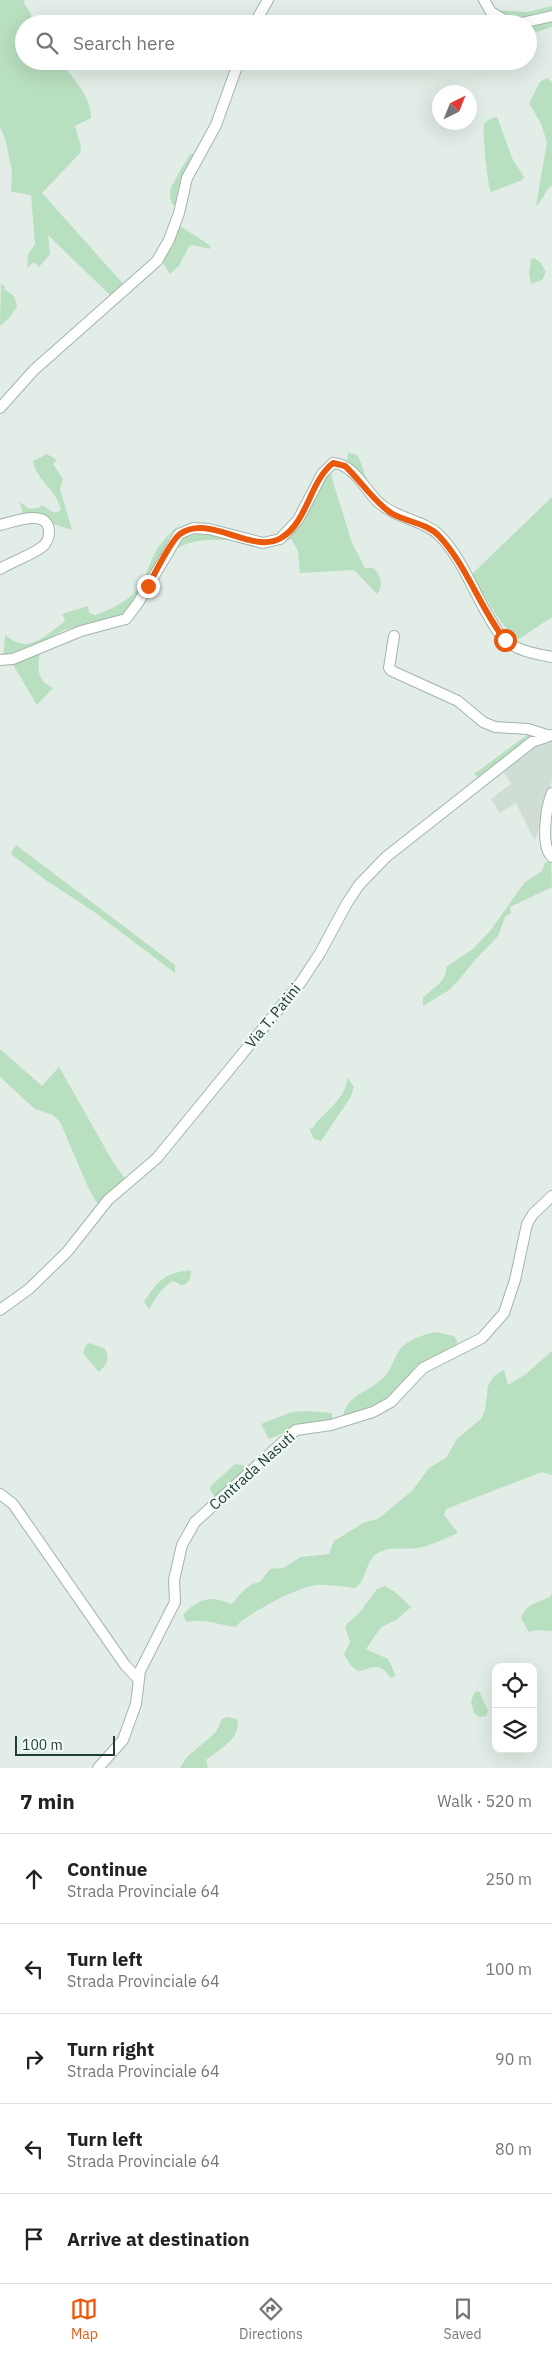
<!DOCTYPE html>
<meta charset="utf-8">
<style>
body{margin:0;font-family:"IBM Plex Sans",sans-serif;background:#f2f2f2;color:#222}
.controls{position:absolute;right:15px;bottom:15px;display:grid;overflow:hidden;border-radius:10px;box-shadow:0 5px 20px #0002}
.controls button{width:45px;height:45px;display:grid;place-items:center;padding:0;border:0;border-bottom:1px solid #e0e0e0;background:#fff;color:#222;font:25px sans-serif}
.compass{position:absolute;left:432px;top:85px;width:45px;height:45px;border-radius:50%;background:#fff;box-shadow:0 5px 20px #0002;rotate:43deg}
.scale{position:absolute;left:15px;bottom:12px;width:100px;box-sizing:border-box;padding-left:5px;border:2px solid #203f33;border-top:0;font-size:14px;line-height:18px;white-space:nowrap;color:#203f33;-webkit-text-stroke:4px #f2f9f5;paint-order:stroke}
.stop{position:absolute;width:15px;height:15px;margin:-11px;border:4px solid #ea580c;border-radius:50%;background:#fff}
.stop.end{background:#ea580c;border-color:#fff;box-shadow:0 1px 5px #0008}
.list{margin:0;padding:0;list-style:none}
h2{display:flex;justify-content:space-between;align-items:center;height:65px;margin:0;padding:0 20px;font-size:21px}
h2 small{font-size:16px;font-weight:400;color:#767676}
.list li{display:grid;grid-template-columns:32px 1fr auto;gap:15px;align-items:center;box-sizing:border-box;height:90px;padding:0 20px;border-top:1px solid #e0e0e0}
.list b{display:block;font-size:19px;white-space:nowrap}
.list p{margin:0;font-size:16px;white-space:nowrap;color:#767676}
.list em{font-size:16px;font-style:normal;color:#767676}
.icon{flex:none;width:28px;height:28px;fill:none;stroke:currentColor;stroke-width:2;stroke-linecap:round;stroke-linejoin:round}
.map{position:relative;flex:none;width:552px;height:1768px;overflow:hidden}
.search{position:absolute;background:#fff;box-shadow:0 5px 20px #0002;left:15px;right:15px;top:15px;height:55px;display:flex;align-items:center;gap:12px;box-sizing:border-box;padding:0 18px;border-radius:28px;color:#767676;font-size:19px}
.sheet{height:515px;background:#fff}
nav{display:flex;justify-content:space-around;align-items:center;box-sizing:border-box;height:70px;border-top:1px solid #e0e0e0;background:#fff;font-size:14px;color:#767676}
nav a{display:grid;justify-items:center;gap:2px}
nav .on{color:#ea580c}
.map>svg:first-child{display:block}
</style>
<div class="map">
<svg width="552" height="1768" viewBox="0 0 552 1768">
<rect width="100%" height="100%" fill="#e1ede6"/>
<path fill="#cfddd5" d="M552 737V780L535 841 516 803 500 813 491 799 511 784 502 769 532 745Z"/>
<path fill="#b8dfbf" d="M0 0H25L23 2 30 12 34 24H24V61H58C73 77 91 96 91 118L75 126 81 147 80 153 42 193 125 286 112 297 48 235 50 254 39 267 34 262 27 268 28 255 35 244 31 195 12 192 11 190 12 171 5 138 0 128Z
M552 6V12C533 17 512 25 496 10L527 12Z
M552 18V27L537 32 528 30V25Z
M547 78 552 82V185C544 191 544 200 536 206L547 142 541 124 529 103 540 82Z
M497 117 513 160 524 177 522 180 491 192C488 188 482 130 484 125 486 120 492 118 497 117Z
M199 153 178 206 172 204C170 198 169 194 171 188 172 185 188 156 191 154 193 153 196 153 199 153Z
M177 224 211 246 209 249 194 245 189 246 179 266 170 274 162 261Z
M534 258 541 263 546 272 542 280 531 284 529 274 531 259Z
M1 284 5 286 4 289 14 296 17 307 9 318 0 326Z
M348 453 357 455 359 458 369 485 347 461Z
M47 454 57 460 53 464 63 479 60 489 72 530 53 524 38 513 23 514 20 502 29 509 39 508 41 505C49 508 52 516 61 510 57 490 36 480 33 461Z
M330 472 352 543 365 568H373C381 574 384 586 377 594L354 570 300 573 298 551 291 539 286 540 302 521 326 475Z
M552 497V617L519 639C496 624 488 596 470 576Z
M183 521 170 535 144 590 124 616 64 630 35 646 0 656 4 652 5 635C28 655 43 637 63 623L65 620 62 614 88 606 89 613 95 615C110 610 128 601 138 589 145 580 148 567 153 557 160 542 171 532 183 521Z
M192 531 244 541C219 540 191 536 171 553L177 541Z
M40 653C37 668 37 681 53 688L37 705 12 663Z
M531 732 534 734 479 778 474 774Z
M16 845 175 965V973L93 911 47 881 11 854Z
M545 862 551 863 552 887 510 907 511 913 505 917 498 936 474 961 458 981 449 990 423 1006V998C431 989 448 981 446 967L473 949 490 931 525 882 542 871Z
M0 1049 42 1086 59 1067 113 1162 126 1180 98 1205 89 1189 60 1122 53 1115 35 1109 0 1077Z
M347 1077 354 1087 350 1098 321 1141 314 1139 309 1128 312 1129C322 1112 347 1100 347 1077Z
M191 1270C191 1278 189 1285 181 1285L173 1281C161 1288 156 1298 149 1309L144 1302C158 1280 165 1273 191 1270Z
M437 1332 454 1336 457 1341 456 1349 394 1397 372 1409 343 1417C346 1395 369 1392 383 1378 394 1368 394 1351 407 1343 416 1337 426 1334 437 1332Z
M90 1343 105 1349C110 1360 107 1364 99 1372L83 1353 86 1345Z
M552 1351V1475L542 1472 446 1509 444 1515 458 1533C445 1538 431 1546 417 1548 403 1550 388 1545 375 1555 365 1564 366 1581 355 1588 342 1587 330 1584 317 1585 299 1586 247 1614 235 1627 218 1625 205 1618 187 1622L183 1616C187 1608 202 1599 211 1599 218 1599 226 1602 232 1604 240 1595 247 1583 260 1582L270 1569 283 1568 301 1557 329 1554 334 1541 365 1522 378 1519 412 1491 429 1468 446 1458 457 1439 481 1419 485 1410 488 1386 494 1376 504 1370 508 1385 526 1374Z
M308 1411 332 1413V1422L289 1431 269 1439 261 1424 292 1412Z
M235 1464 246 1466 249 1472 216 1499 210 1489 211 1486Z
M385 1586 395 1592 411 1607 396 1620 381 1627 366 1649 388 1659 396 1676 391 1678C378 1661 375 1668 358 1671L351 1666 344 1654 350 1642 345 1626 360 1612 377 1589Z
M552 1593V1631L536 1630 529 1632 521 1618 525 1610 531 1605 550 1597Z
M479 1691 488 1711 486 1716 480 1717 474 1713 471 1702 474 1693Z
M227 1717 237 1719C242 1739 219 1749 206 1760L208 1768H180L187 1757 216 1732 222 1719Z"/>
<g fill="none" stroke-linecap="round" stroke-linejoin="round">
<g stroke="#a3b5ad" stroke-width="12">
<path id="minor" d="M484 0 491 12 511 24
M254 24 268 0
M517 24 552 16
M0 408 34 370 157 261 169 240 179 213 187 178 216 125 239 61
M0 525C13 522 50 507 49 533 49 538 46 544 42 547 30 556 13 561 0 569
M394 636 389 668 392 671 458 701 483 722 495 727 528 729 550 736
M0 660 13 659 81 631 126 619 138 603 179 534 193 528 209 529 263 543 280 539 298 520 322 474 333 463C353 464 365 489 378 502 397 519 423 520 438 534 459 554 472 587 486 612 492 622 497 633 506 641 518 651 537 654 552 657
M552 793C546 807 540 846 552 857
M0 1310 29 1289 67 1252 108 1200 157 1158 301 982 320 953 347 903 359 885 386 857 532 742 552 735
M0 1494 13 1504 125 1665 139 1680
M98 1768 123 1740 136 1704 140 1671 175 1602 174 1580 182 1545 195 1522 296 1430 331 1425 373 1412 391 1402 423 1368 482 1338 504 1313 515 1280 527 1224 533 1214 552 1196"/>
</g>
<use href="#minor" stroke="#fff" stroke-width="10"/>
</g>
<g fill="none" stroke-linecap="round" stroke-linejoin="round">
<path stroke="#ea580c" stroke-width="6" d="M148 586C154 575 171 540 180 534 209 513 252 555 281 538 308 522 309 482 333 463L345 466C361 481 373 501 391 513 406 522 427 523 439 536 467 566 480 608 505 640"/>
</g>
<g text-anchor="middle" stroke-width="4.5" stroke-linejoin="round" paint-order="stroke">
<g font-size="15" fill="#203f33" stroke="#f2f9f5">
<text transform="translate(273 1016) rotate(-51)" y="5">Via T. Patini</text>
<text transform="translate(252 1471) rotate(-42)" y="5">Contrada Nasuti</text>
</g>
</g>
</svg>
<div class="controls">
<button><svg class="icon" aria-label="locate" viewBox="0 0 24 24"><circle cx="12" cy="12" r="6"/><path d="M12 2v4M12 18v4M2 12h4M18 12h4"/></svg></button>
<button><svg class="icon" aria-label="layers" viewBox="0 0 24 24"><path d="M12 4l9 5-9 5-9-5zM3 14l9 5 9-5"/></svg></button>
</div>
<svg class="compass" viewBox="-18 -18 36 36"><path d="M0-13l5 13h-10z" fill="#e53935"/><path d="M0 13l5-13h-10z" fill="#767676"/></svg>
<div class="scale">100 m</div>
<div class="stop" style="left:505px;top:640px"></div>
<div class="stop end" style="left:148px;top:586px"></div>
<div class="search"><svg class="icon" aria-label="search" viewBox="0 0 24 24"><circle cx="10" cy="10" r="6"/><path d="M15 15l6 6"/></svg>Search here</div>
</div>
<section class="sheet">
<h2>7 min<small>Walk · 520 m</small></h2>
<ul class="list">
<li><svg class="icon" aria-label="ahead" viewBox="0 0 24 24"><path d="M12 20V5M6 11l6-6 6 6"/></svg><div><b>Continue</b><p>Strada Provinciale 64</p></div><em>250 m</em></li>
<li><svg class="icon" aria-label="left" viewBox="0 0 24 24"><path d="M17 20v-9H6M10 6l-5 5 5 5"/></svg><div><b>Turn left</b><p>Strada Provinciale 64</p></div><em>100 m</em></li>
<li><svg class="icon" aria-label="right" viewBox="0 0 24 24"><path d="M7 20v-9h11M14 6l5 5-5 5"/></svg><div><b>Turn right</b><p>Strada Provinciale 64</p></div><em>90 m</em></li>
<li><svg class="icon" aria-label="left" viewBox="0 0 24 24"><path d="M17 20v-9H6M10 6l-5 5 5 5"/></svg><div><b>Turn left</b><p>Strada Provinciale 64</p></div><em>80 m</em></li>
<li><svg class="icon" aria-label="arrive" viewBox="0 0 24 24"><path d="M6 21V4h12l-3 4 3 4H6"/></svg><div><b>Arrive at destination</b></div></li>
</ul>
</section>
<nav>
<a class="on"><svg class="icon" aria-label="map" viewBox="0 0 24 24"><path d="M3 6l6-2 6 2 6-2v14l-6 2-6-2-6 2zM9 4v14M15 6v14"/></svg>Map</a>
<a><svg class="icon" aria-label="directions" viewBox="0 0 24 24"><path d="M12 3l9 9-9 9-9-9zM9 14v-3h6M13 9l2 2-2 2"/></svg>Directions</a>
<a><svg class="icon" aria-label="saved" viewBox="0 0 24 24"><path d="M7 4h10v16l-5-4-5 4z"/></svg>Saved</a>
</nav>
